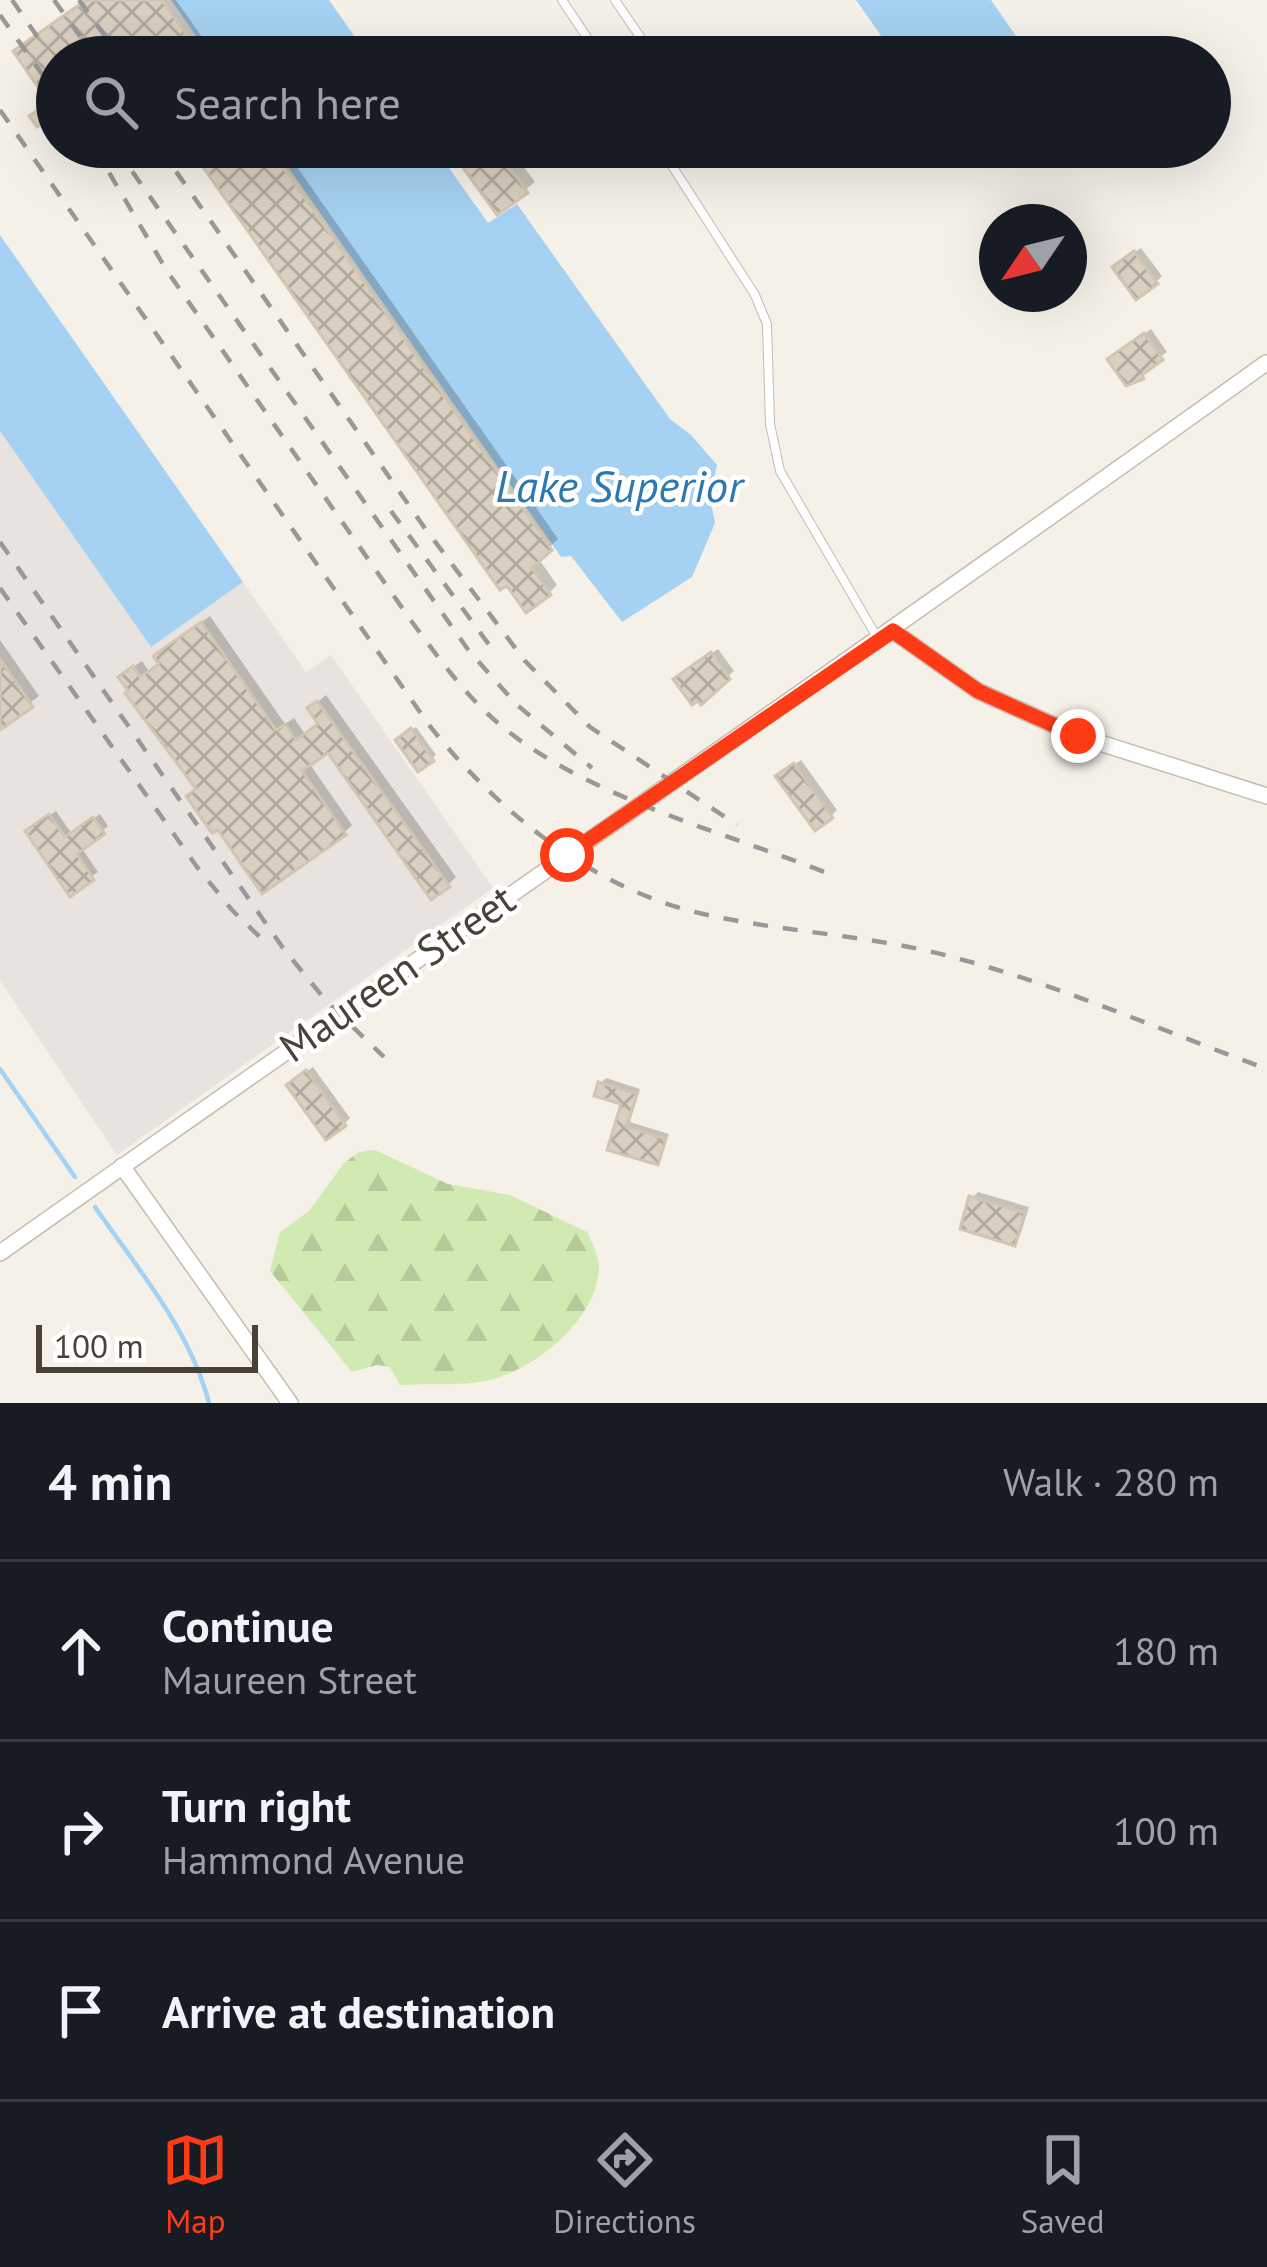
<!DOCTYPE html>
<meta charset="utf-8">
<style>
body{margin:0;font-family:"PT Sans",sans-serif;background:#20242c;color:#f1f3f6}
.compass{position:absolute;left:979px;top:204px;width:108px;height:108px;border-radius:50%;background:#171b24;box-shadow:0 12px 48px #0002;rotate:235deg}
.scale{position:absolute;left:36px;bottom:30px;width:222px;box-sizing:border-box;padding-left:12px;border:6px solid #494237;border-top:0;font-size:33px;line-height:42px;white-space:nowrap;color:#494237;-webkit-text-stroke:9px #fff;paint-order:stroke}
.stop{position:absolute;width:36px;height:36px;margin:-27px;border:9px solid #fe3b17;border-radius:50%;background:#fff}
.stop.end{background:#fe3b17;border-color:#fff;box-shadow:0 3px 12px #0008}
.list{margin:0;padding:0;list-style:none}
h2{display:flex;justify-content:space-between;align-items:center;height:156px;margin:0;padding:0 48px;font-size:51px}
h2 small{font-size:39px;font-weight:400;color:#9ea1a6}
.list li{display:grid;grid-template-columns:78px 1fr auto;gap:36px;align-items:center;box-sizing:border-box;height:180px;padding:0 48px;border-top:3px solid #363941}
.list b{display:block;font-size:45px;white-space:nowrap}
.list p{margin:0;font-size:39px;white-space:nowrap;color:#9ea1a6}
.list em{font-size:39px;font-style:normal;color:#9ea1a6}
.icon{flex:none;width:66px;height:66px;fill:none;stroke:currentColor;stroke-width:2;stroke-linecap:round;stroke-linejoin:round}
.map{position:relative;flex:none;width:1267px;height:1403px;overflow:hidden}
.search{position:absolute;background:#171b24;box-shadow:0 12px 48px #0002;left:36px;right:36px;top:36px;height:132px;display:flex;align-items:center;gap:30px;box-sizing:border-box;padding:0 42px;border-radius:66px;color:#9ea1a6;font-size:45px}
.sheet{height:696px;background:#171b24}
nav{display:flex;justify-content:space-around;align-items:center;box-sizing:border-box;height:168px;border-top:3px solid #363941;background:#171b24;font-size:33px;color:#9ea1a6}
nav a{display:grid;justify-items:center;gap:6px}
nav .on{color:#fe3b17}
.map>svg:first-child{display:block}
</style>
<div class="map">
<svg width="1267" height="1403" viewBox="0 0 1267 1403">
<defs>
<pattern id="forest-firs" width="22" height="20" patternUnits="userSpaceOnUse" patternTransform="scale(3)"><rect width="22" height="20" fill="#d0eab2"/><path d="M5 1l3.5 6h-7zM16 11l3.5 6h-7z" fill="#b4ca9a"/></pattern>
<pattern id="building-cross-hatch" width="8" height="8" patternUnits="userSpaceOnUse" patternTransform="scale(3)"><rect width="8" height="8" fill="#dad0c1"/><path d="M0 0l8 8M0 8l8-8" fill="none" stroke="#b3aa9e"/></pattern>
</defs>
<rect width="100%" height="100%" fill="#f5f1e9"/>
<path fill="#e8e3de" d="M0 431 151 646 243 582 306 672 331 655 493 888 117 1155 0 981Z"/>
<path fill="url(#forest-firs)" d="M375 1150 448 1184 510 1195 587 1232C592 1243 599 1256 599 1267 598 1319 534 1371 486 1381 459 1386 428 1383 400 1385L390 1367 377 1365 352 1372 270 1271 280 1232 309 1211 344 1163 359 1152Z"/>
<path fill="#a5d2f2" d="M171 0H329L369 57H211Z
M856 0H991L1016 36 1009 57H896Z
M274 147H434L488 223 517 204 670 419 691 435 717 465 710 498 715 523 692 577 622 622 571 556 561 557Z
M0 235 243 582 151 647 0 431Z"/>
<path fill="#0003" d="M87 0H176L216 57H57V110L17 51Z
M434 43 444 57H415Z
M107 147H135L116 160Z
M210 147H283L558 539 538 558 557 585 549 593Z
M452 147H509L535 182 498 211Z
M1141 248 1162 276 1156 282 1122 262Z
M1151 329 1167 352 1146 368 1143 376 1127 383 1116 354Z
M210 616 285 724 294 718 305 734 321 722 311 708 326 695 456 877 448 885 328 749 309 763 352 825 344 833 199 787 130 669 142 661 149 671 162 662 165 648Z
M0 640 39 696 0 726Z
M718 649 734 671 728 676 682 674Z
M416 727 436 755 419 768 399 740Z
M801 760 837 810 831 816 785 771Z
M56 811 72 834 100 814 108 826 81 847 98 872 70 892 34 826Z
M313 1067 350 1118 344 1124 296 1079Z
M606 1078 640 1089 630 1122 669 1134 658 1162 611 1148 624 1102 601 1083Z
M978 1192 1029 1207 1020 1236 1014 1242 972 1198Z"/>
<g fill="none" stroke-linecap="round" stroke-linejoin="round">
<path stroke="#a5d2f2" stroke-width="4.5" d="M0 1069 75 1177
M95 1207C138 1269 190 1330 209 1403"/>
</g>
<path fill="url(#building-cross-hatch)" stroke="#d2c5b1" stroke-width="3" d="M86 0H162L202 57H57V114L37 127 29 116 49 103 13 51Z
M206 147H269L552 550 532 568 551 595 526 613 507 586 500 590 198 160 210 152Z
M448 147H495L528 193 497 215Z
M1134 251 1158 284 1136 300 1112 267Z
M1144 333 1163 360 1142 375 1144 379 1126 386 1107 359Z
M201 622 276 730 285 724 296 740 318 724 307 708 317 701 450 887 431 900 328 753 302 771 346 835 262 894 218 830 212 833 186 796 196 789 125 693 128 691 118 677 133 666 140 677 159 664 153 656Z
M711 652 730 679 701 705 698 701 692 705 673 679Z
M0 659 33 707 0 730Z
M411 728 434 761 418 772 395 740Z
M794 763 833 818 815 831 775 776Z
M49 814 65 837 93 817 105 834 77 854 94 880 70 897 25 831Z
M306 1070 346 1126 326 1140 286 1085Z
M598 1082 637 1094 626 1127 666 1139 658 1165 607 1150 621 1104 594 1096Z
M969 1196 1025 1213 1015 1246 960 1229Z"/>
<g fill="none" stroke-linecap="round" stroke-linejoin="round">
<g stroke="#c4bcaf" stroke-width="10">
<path id="lane" d="M562 0 600 57
M615 0 647 47 645 57
M660 147 755 295 767 324 770 424 780 471 878 639"/>
</g>
<g stroke="#c4bcaf" stroke-width="18">
<path id="street" d="M893 631 978 691 1078 736 1267 796
M122 1166 290 1403
M0 1253C421 955 847 664 1266 363"/>
</g>
<use href="#lane" stroke="#fff" stroke-width="8"/>
<use href="#street" stroke="#fff" stroke-width="15"/>
<path stroke="#989898" stroke-width="4.5" stroke-dasharray="15 15" stroke-linecap="butt" d="M12 0 39 39
M54 0 95 57
M79 0 120 57
M0 15 57 95
M0 110 429 725C498 812 593 889 703 914 787 933 874 935 956 958 1062 986 1165 1032 1267 1069
M94 147 167 271 412 622C436 654 459 687 488 714 571 793 721 831 827 873
M115 147 469 651 516 704 592 768
M159 147 424 527 525 661 590 727 737 825
M391 511 490 646
M0 542 283 948 327 1002 384 1057
M0 588 197 867 232 910 267 944"/>
</g>
<g fill="none" stroke-linecap="round" stroke-linejoin="round">
<path stroke="#fe3b17" stroke-width="15" d="M567 855 893 631 978 691 1078 736"/>
</g>
<g text-anchor="middle" stroke-width="9" stroke-linejoin="round" paint-order="stroke">
<g font-size="42" fill="#494237" stroke="#fff">
<text transform="translate(397 973) rotate(-35)" y="15">Maureen Street</text>
</g>
<g font-size="45" font-style="italic" fill="#2c78b0" stroke="#fff">
<text x="619" y="502">Lake Superior</text>
</g>
</g>
</svg>
<svg class="compass" viewBox="-18 -18 36 36"><path d="M0-13l5 13h-10z" fill="#e53935"/><path d="M0 13l5-13h-10z" fill="#9ea1a6"/></svg>
<div class="scale">100 m</div>
<div class="stop" style="left:567px;top:855px"></div>
<div class="stop end" style="left:1078px;top:736px"></div>
<div class="search"><svg class="icon" aria-label="search" viewBox="0 0 24 24"><circle cx="10" cy="10" r="6"/><path d="M15 15l6 6"/></svg>Search here</div>
</div>
<section class="sheet">
<h2>4 min<small>Walk · 280 m</small></h2>
<ul class="list">
<li><svg class="icon" aria-label="ahead" viewBox="0 0 24 24"><path d="M12 20V5M6 11l6-6 6 6"/></svg><div><b>Continue</b><p>Maureen Street</p></div><em>180 m</em></li>
<li><svg class="icon" aria-label="right" viewBox="0 0 24 24"><path d="M7 20v-9h11M14 6l5 5-5 5"/></svg><div><b>Turn right</b><p>Hammond Avenue</p></div><em>100 m</em></li>
<li><svg class="icon" aria-label="arrive" viewBox="0 0 24 24"><path d="M6 21V4h12l-3 4 3 4H6"/></svg><div><b>Arrive at destination</b></div></li>
</ul>
</section>
<nav>
<a class="on"><svg class="icon" aria-label="map" viewBox="0 0 24 24"><path d="M3 6l6-2 6 2 6-2v14l-6 2-6-2-6 2zM9 4v14M15 6v14"/></svg>Map</a>
<a><svg class="icon" aria-label="directions" viewBox="0 0 24 24"><path d="M12 3l9 9-9 9-9-9zM9 14v-3h6M13 9l2 2-2 2"/></svg>Directions</a>
<a><svg class="icon" aria-label="saved" viewBox="0 0 24 24"><path d="M7 4h10v16l-5-4-5 4z"/></svg>Saved</a>
</nav>
